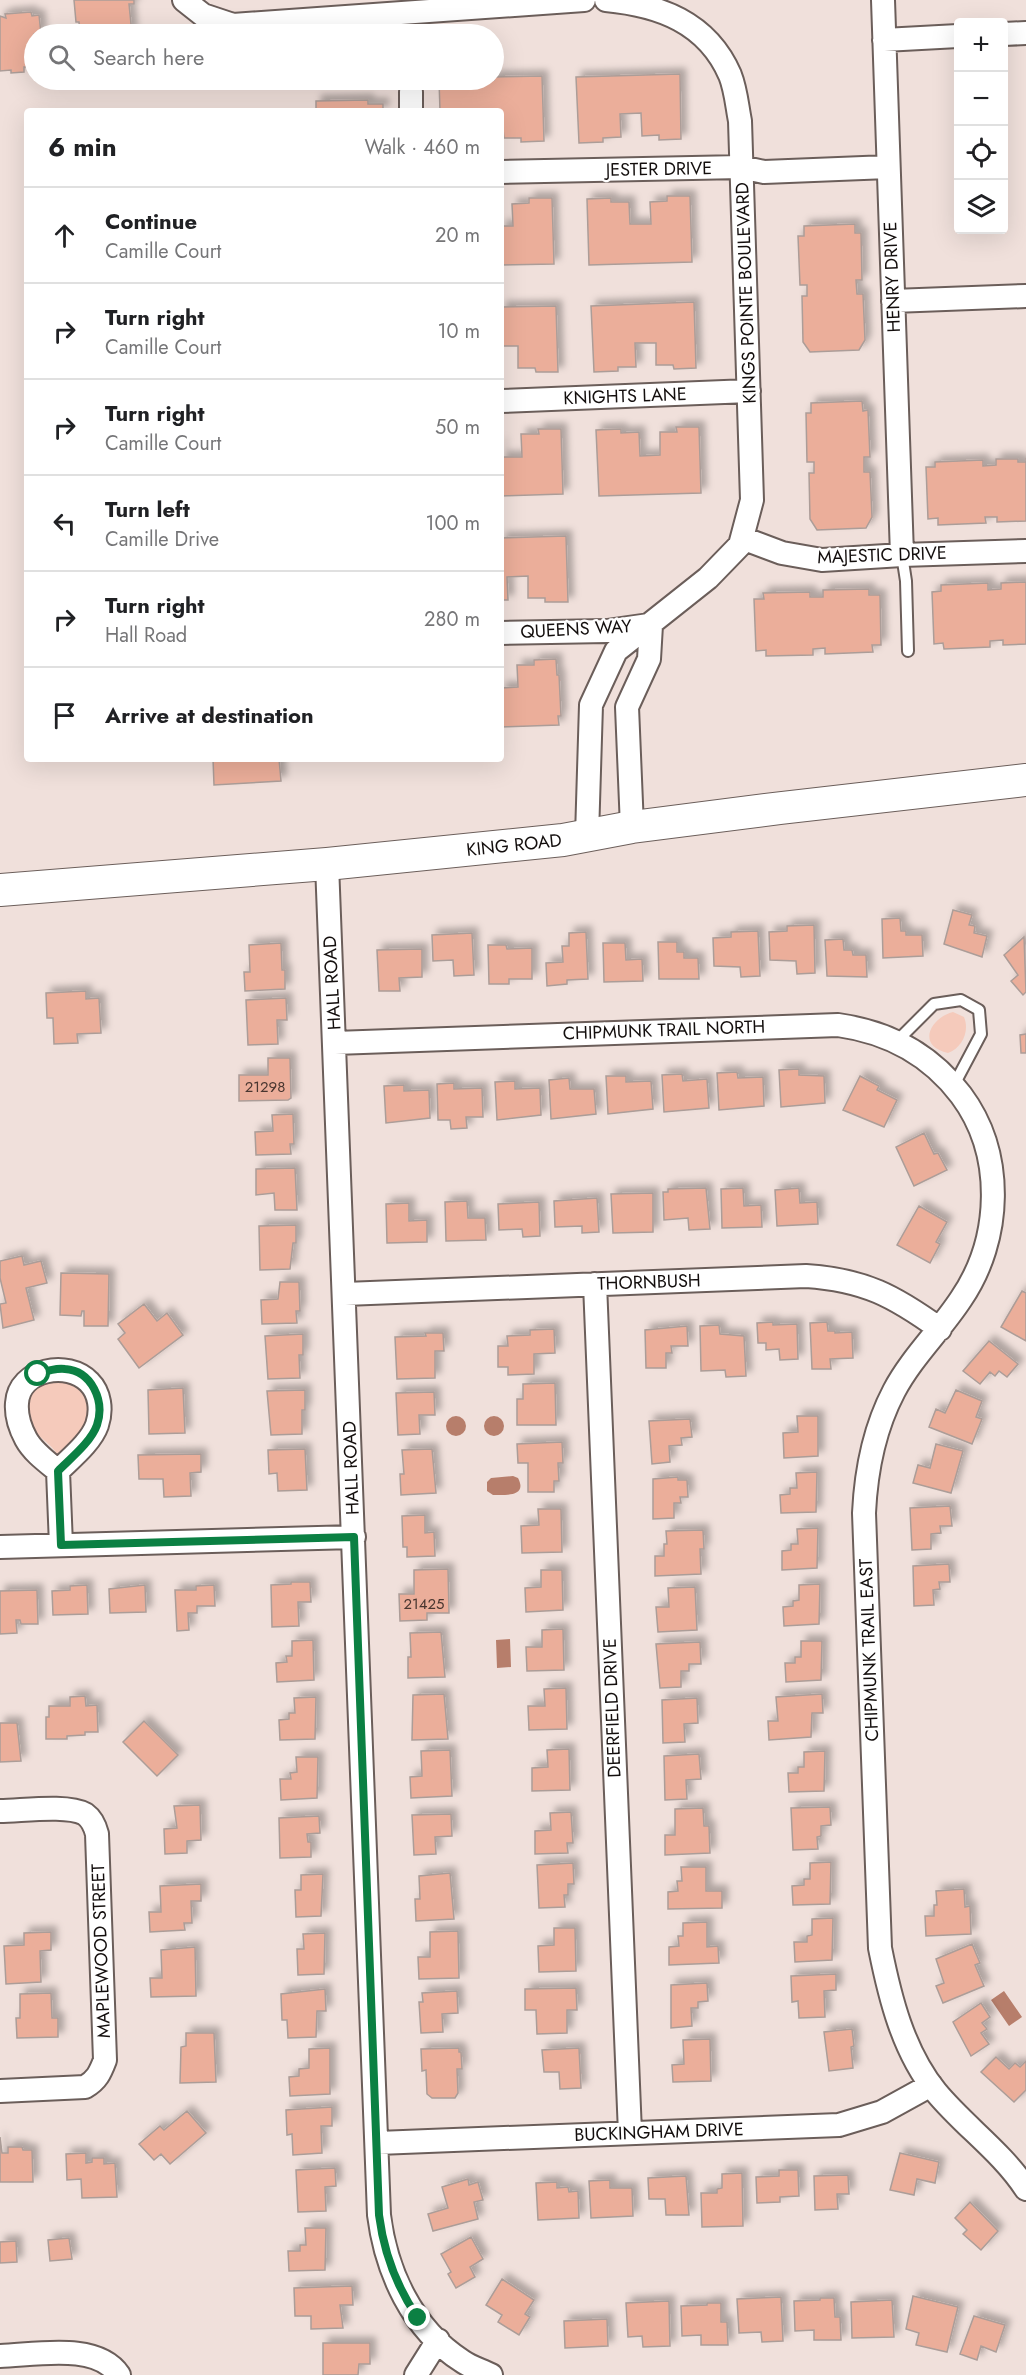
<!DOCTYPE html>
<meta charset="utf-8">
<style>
body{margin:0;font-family:Jost,sans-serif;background:#f6f6f6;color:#202124}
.controls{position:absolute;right:18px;top:18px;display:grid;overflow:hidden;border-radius:6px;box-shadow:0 6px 24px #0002}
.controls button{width:54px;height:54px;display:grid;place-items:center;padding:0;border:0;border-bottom:2px solid #e0e0e0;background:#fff;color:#202124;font:30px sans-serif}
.stop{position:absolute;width:18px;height:18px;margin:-14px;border:4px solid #0b8043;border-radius:50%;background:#fff}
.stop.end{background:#0b8043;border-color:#fff;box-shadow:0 2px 6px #0008}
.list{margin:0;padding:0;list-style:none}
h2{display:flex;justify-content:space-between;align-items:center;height:78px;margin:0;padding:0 24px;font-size:26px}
h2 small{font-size:20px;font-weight:400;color:#757577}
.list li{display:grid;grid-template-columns:39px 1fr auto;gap:18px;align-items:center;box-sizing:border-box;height:96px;padding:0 24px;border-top:2px solid #e0e0e0}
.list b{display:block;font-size:22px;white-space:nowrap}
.list p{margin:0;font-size:20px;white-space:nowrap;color:#757577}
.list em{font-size:20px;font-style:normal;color:#757577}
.icon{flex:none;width:33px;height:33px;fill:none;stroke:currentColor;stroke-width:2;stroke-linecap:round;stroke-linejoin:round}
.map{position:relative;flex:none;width:1026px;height:2375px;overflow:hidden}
.search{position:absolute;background:#fff;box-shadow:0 6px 24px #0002;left:24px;top:24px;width:480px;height:66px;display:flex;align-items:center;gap:15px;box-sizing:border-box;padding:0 21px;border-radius:33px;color:#757577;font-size:22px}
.panel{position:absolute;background:#fff;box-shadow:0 6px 24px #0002;left:24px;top:108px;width:480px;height:654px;border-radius:6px}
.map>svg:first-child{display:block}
</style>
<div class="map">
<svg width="1026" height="2375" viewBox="0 0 1026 2375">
<defs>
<filter id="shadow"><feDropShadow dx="5.5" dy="-5.5" stdDeviation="3" flood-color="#0004"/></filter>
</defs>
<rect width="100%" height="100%" fill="#f0e0db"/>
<path fill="#f5cabb" d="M953 1012 964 1017C970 1031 962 1048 948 1053 916 1046 930 1018 953 1012Z
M57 1378 77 1384 85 1395 90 1410 88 1423 60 1454H57C51 1444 41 1439 34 1430 24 1418 25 1394 39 1386 44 1383 51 1381 57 1378Z"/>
<path fill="#b77e6b" d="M446 1426a10 10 0 1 1 20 0a10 10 0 1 1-20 0Z
M484 1426a10 10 0 1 1 20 0a10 10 0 1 1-20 0Z
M513 1476 518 1478C528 1497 505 1495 493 1495L487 1491V1482L491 1478Z
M510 1639 511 1667 497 1668 496 1640Z
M1004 1991 1022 2017 1009 2026 991 2000Z"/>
<path fill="#ebae9a" stroke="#ac9d98" stroke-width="1.5" filter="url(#shadow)" d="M74 0H134V4H129L132 34H80L79 22H76Z
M31 12 32 16 39 15 41 34H34V67H24V72L11 73V70L0 71V16L6 18 5 14Z
M680 74 681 139 659 140V135L642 136 641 113 620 114 621 137 603 138V142L579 143 576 77Z
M542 76 544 141 521 142V138H504L501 111H440L439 80H494V77Z
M368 100V104H383V111H316V101Z
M667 196H690L692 262 589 265 587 199 611 198V202H629L630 224H651L650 202 667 201Z
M529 198H552L554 264 501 265V226H513L512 204 529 203Z
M855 224V233H861L862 280H856L857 294H863L865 340 859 350 810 352 803 342 802 296H807V285H800L798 236H804V226Z
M694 302 696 368 674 369 673 365H656V343H635L636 367H618V371L594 372 591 306Z
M556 306 558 372H536L535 368H518V346H501V307Z
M862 401 863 411 868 410 870 457H864V472H870L872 517 866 528 817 530 810 519 809 473H814V462H807L806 413H811V403Z
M676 427H699L701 493 599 496 596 430 621 429V433L639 432 640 456 660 455V432H677Z
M538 429H561L563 494 501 496V443V457H522L521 434H539Z
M1026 458V521L997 522V517H985L986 523 938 525V518L928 519 926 467H935V462L983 460V466L996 465V459H1018V462H1026Z
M566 536 568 602H545V598H528V576L507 577 508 600H501V538Z
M1026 582V644L1003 645V640L990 641V647L944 649 943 643 934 644 932 592 941 591V585L988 583V590L1001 589V583Z
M869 589V595H880L881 645H872L873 652 825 654V648L813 649V655L766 656V650L756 651 754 599H764L763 593 810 592V597H823V590Z
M556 659 557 675H559L561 716H558L559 725 501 727V688L518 687 517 665H534V660Z
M213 759H279L281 781 214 785Z
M953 910 972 915 969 925 975 926 974 933 987 936 982 957 944 944Z
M900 918 901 931H906V935H922L923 956 883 958 882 919Z
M814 925 815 973 797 974 796 961 770 960 769 932 787 931V926Z
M758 931 760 976 741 977 740 967 714 966 713 938 731 937V932Z
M586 932 588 979 567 980V984L547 986 546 963 563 962 562 946H569V933Z
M472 933 474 975 454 976 453 960 433 961 432 935Z
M1024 937 1026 992 1023 995 1011 981 1018 975 1004 955Z
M843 939 844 950H852L853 955H866L867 977 827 976 825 940Z
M658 942H677V952H684V958H698L699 979H659Z
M281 943 282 970H285V989L245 991 244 972H250L249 945Z
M603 943H625L626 960 642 959 643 981 604 982Z
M488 945H506L507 949 532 948V979H509V984H489Z
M422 949V977L399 978 400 991H379L377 950Z
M86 991V999L99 998 101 1033 77 1034 78 1043 54 1044 53 1018H47L46 993Z
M286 998 287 1020H277L278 1044 248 1045 246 1000Z
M1026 1034V1053H1021L1020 1035Z
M268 1058H290L291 1098 288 1100 239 1101V1075H268Z
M799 1069V1075L824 1076 825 1103 781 1107 779 1070Z
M737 1072 738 1078 763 1077 764 1106 719 1110 717 1073Z
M682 1074 683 1081 707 1079 709 1108 664 1112 662 1075Z
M606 1076H626V1082L651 1081 653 1109 608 1114Z
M860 1076 879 1086 877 1090 897 1100 884 1127 843 1110Z
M569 1078 570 1089H594L596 1114 551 1119 549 1080Z
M515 1081V1089L540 1088 541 1115 497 1120 495 1082Z
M454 1083V1089L482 1088 483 1117H466L467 1128 451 1129 450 1120H438L437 1084Z
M404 1085V1091L429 1090 430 1118 386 1123 384 1086Z
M293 1114 294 1144H290L291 1154 256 1155 255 1132 273 1131 272 1115Z
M924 1133 934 1154 938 1153 947 1170 914 1186 896 1147Z
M295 1168 297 1210H275L274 1193 256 1195V1169Z
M706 1188 710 1229 689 1230 688 1218 664 1220 663 1192H668V1189Z
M743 1188 744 1206 761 1205 762 1227 722 1228 721 1189Z
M799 1188 800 1203 817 1202 818 1224 777 1226 775 1190Z
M653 1193V1232L613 1233 611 1194Z
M597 1198 599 1232 582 1233V1226L555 1227 554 1201Z
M467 1201 468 1218H485L486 1240 446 1241 445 1202Z
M539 1202 540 1236 523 1237 522 1229 499 1230 498 1204Z
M409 1203V1221L427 1220V1242L387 1243 386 1204Z
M919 1206 947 1222 936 1242 940 1244 930 1263 897 1245Z
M296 1225V1243H293L290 1269 260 1270 259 1226Z
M22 1256 24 1265 41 1261 47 1283 26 1288 34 1320 3 1328 0 1304 6 1303 0 1278V1261Z
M61 1273 109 1274 108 1326H84V1311H82L81 1316 60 1315Z
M280 1282H299L300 1311H296L297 1323 262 1324 261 1300 278 1299Z
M1022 1291 1026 1293V1341L1001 1327Z
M144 1304 157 1321 167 1313 183 1335 139 1368 118 1339 125 1333 118 1324Z
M773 1322V1325L797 1324 798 1359 780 1360 779 1349 766 1350V1343H758L757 1323Z
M827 1322 828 1331H835V1333L852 1332 853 1358 830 1359 831 1369H812L810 1323Z
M719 1325 720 1334 744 1336 746 1376 726 1377 725 1370 701 1371 700 1326Z
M687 1326 688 1346H671L672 1353H666V1368H646L645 1330Z
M554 1329 555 1353 534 1354V1374L508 1375V1367H498V1346H508L507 1336 530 1335V1330Z
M425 1333H443L444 1351H435V1378L397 1379 395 1337 426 1336Z
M303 1334V1355H299L300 1378 268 1379 265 1336Z
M989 1341 1018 1364 1007 1377 999 1371 995 1376 990 1372 980 1384 963 1371Z
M555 1383 556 1425H517V1399H523V1384Z
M183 1388 185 1433 149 1434 148 1390Z
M305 1390V1410H302V1434L271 1435 267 1391Z
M956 1390 982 1401 976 1417 982 1419 972 1444 929 1427 936 1409 945 1413Z
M434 1392 435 1415H419L420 1434 398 1435 396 1393Z
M797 1416H818V1456L784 1458 783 1433 798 1432Z
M690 1419 692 1437 681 1438 682 1445 669 1446 670 1462 652 1464 649 1421Z
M562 1442 563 1463H558L559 1481H554V1492H528V1463H518L517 1444Z
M936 1444 963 1451 951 1493 913 1483 918 1465 930 1468Z
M305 1449 307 1490 278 1491 277 1473 269 1474 268 1450Z
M432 1449 436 1493 401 1495 400 1474H404L402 1450Z
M201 1454V1472L190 1473 191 1496 164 1497 163 1479H139L138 1455Z
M817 1472 816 1512 781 1513 780 1495 790 1494V1488H797L796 1473Z
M678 1477V1480H687L688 1497H680L681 1503H674V1518L653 1519V1479Z
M950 1506 952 1526H940L941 1533 931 1534V1549L912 1550 910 1508Z
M538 1509H561L562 1552 522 1553 521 1526 539 1525Z
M425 1515V1533L434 1532 435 1556 407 1557V1547H403L402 1516Z
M818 1528 817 1568 782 1570V1551L791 1550V1544H798L797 1529Z
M703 1530 704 1549H700L701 1574 655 1576V1556H664V1544H667L666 1531Z
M949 1564 950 1582H939L940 1589 933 1590 934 1605 914 1606 913 1566Z
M448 1569 449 1613H427V1620L400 1621 399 1594H414V1570Z
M541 1570H562L563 1610 526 1612 525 1588 541 1587Z
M291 1582H310L311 1602H298L299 1626 272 1627 271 1585 291 1584Z
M820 1584 819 1624 784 1626 783 1607 793 1606V1601L799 1600V1585Z
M87 1585 88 1614 53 1615 52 1591 70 1590V1586Z
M145 1585 146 1612 110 1613 109 1589Z
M214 1585 215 1606H197V1613H188L189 1630 177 1631 175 1590H196V1586Z
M695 1587 697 1630 658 1632 656 1607H669L668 1588Z
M37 1590 38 1624H21L20 1620H16L17 1633 0 1634V1591Z
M563 1629 564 1670 527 1671 526 1647H542V1630Z
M441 1632 445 1677 408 1678V1657H411L410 1633Z
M313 1640 314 1680 277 1682 276 1663 287 1662 286 1656H292V1641Z
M801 1641H822L821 1680 786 1682 785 1663H795V1657H801Z
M700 1642 701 1664H689V1671H681V1687L660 1688 656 1644Z
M566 1688 567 1729 529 1730 528 1706H545L544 1689Z
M444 1694 448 1739 412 1740 413 1695Z
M822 1694 823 1713H812L811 1737 769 1740 768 1721H778L776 1697Z
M85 1696 86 1706 97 1705 98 1732H85V1735L67 1736V1739H46V1717H49V1706H70V1697Z
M316 1697 315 1739 280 1740 279 1720 289 1719V1713H295L294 1698Z
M697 1698 698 1723 684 1724 685 1742 663 1743 662 1700Z
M144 1721 178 1755 157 1776 123 1742Z
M0 1723H17L21 1761 0 1762Z
M569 1749 570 1790 532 1791V1768L548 1767 547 1750Z
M450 1750 452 1796 411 1798 410 1777 422 1776 421 1751Z
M825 1751 824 1791 789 1792 788 1773H798V1767H804V1752Z
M699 1754 701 1779 686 1780 687 1799 665 1800 664 1756Z
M296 1757H318L317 1798 281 1800 280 1779H291L290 1773 297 1772Z
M200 1805 201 1840 187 1841V1853L165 1854 164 1829 177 1828 174 1806Z
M830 1807 831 1825 821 1826V1836L817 1837 818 1849 793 1850 791 1808Z
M703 1808 704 1826H709L710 1853 665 1855V1835H675V1809Z
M571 1812 573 1843H567L568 1853 535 1854V1831L551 1830 550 1813Z
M451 1814 452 1836 435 1837 436 1854 414 1855 412 1815Z
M319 1816 320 1833 307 1834 308 1842H311V1857L280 1858 279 1818Z
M831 1862 830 1904 793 1905 792 1886 804 1885V1879H810V1863Z
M573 1863 574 1884H568V1895H564L565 1907 539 1908 537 1865Z
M681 1867H706V1891H722V1908L668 1909V1892L678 1891 677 1881H682Z
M450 1873 454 1919 416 1921 415 1899H420L419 1876Z
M323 1874 321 1916 296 1917 295 1890H301V1875Z
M201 1884V1901H191L192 1923H184L185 1930 150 1932 149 1912H161L160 1886Z
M964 1889 965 1907 970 1906 971 1934 926 1936 925 1916H934V1905H937L936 1891Z
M833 1918 832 1960 795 1962 794 1942H807V1936L812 1935V1919Z
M707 1922V1947L718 1946 719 1963 669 1965V1947L679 1946 678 1936H683V1923Z
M554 1928H575L576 1971 539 1972 538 1946 554 1945Z
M458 1931 459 1978 419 1979 418 1957H430V1932Z
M51 1932V1950L40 1951 41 1982 6 1984 4 1946 24 1945V1933Z
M325 1933 324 1974 298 1975 297 1949H304L303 1934Z
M972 1944 980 1963 975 1965 984 1986 943 2003 936 1986 944 1983 936 1959Z
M195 1947 196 1996 151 1997 150 1978H162L161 1950Z
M836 1974V1990L824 1991 825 2017 799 2018 798 2001 792 2002 791 1976Z
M707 1983 708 2001 698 2002V2008H691L692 2026 671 2028V1985Z
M576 1988 577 2010H567V2033L537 2034 536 2010H525V1989Z
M325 1989 326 2011H317L316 2037 288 2038 287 2020H282L281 1994Z
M457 1991 458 2013 442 2014 443 2032 421 2033 419 2002H423L422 1993Z
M51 1993 52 2018H58V2037L17 2038 16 2018H20V1994Z
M981 2003 990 2017 982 2023 987 2029 981 2033 989 2044 971 2056 953 2022Z
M852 2029 854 2046 851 2047 853 2068 829 2071 824 2032Z
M186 2033H214L216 2082 180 2083 181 2047 186 2046Z
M710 2039 711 2081 673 2082 672 2065 684 2064 683 2040Z
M330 2048V2094L290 2096 289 2077 299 2076V2069L309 2068V2049Z
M459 2048V2052H461L462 2069H457L458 2093 455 2098H432L427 2094 426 2070 422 2071 421 2049Z
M579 2048 581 2088 560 2089 559 2072H544L542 2050Z
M996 2057 1009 2069 1015 2063 1020 2067 1026 2061V2090L1014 2102 981 2072Z
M332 2107V2126H321L322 2153 293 2155 292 2134 287 2135 286 2110Z
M187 2111 206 2133 170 2164 161 2154 154 2160 139 2144 160 2126 164 2130Z
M0 2137 2 2153H8V2147H22L23 2150H32L33 2182H0Z
M86 2153V2163L92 2162V2158H104V2164L115 2163 117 2197 82 2198 81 2179 67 2180 66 2154Z
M900 2153 939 2162 935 2183 917 2179 914 2195 890 2190Z
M335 2168 336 2186 325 2187 326 2211 298 2212 296 2170Z
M779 2170H798L799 2196 780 2197V2202L757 2203 756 2177 779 2176Z
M742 2173 743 2226 702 2227 701 2193H717V2189L722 2188V2174Z
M848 2175 849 2194H837L838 2209 815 2210 814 2176Z
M686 2176 689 2215H666L665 2199H649L648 2178Z
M468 2179 469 2185 478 2182 483 2200 474 2202 478 2219 433 2231 428 2214 448 2208 442 2187Z
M610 2180V2188H632L633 2216 591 2218 589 2181Z
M557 2182V2188L568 2187 569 2192 578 2191 579 2218 538 2220 536 2183Z
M970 2202 998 2231 981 2250 963 2234 967 2230 955 2218Z
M305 2228H326L325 2270 289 2271 288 2251H300V2245H306Z
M471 2237 483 2259 470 2267 475 2277 456 2288 448 2274 451 2272 441 2254Z
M69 2238 72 2259 50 2261 48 2240Z
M16 2241 17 2262 0 2263V2242Z
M502 2279 534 2300 525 2314 530 2317 519 2335 498 2322 502 2315 486 2305Z
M352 2286 353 2305H340L343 2328 311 2329V2316H295L294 2288Z
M913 2296 958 2307 947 2352 916 2345 919 2333 906 2329Z
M781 2297 783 2341 762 2342 761 2332 739 2333 737 2299Z
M820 2298H834L835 2317H840L841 2340H814V2330L795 2331 794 2301 820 2300Z
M892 2300 894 2337 852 2338 851 2302Z
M669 2301 670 2346 643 2347 642 2336 628 2337 626 2303Z
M707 2303H721V2322H727L728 2345H701V2335L682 2336 681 2306 707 2305Z
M974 2316 1005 2325 996 2352 981 2346 977 2360 960 2354Z
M607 2319 608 2346 565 2348 564 2321Z
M323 2343H370V2364H359L358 2375H323Z"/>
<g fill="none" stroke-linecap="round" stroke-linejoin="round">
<g stroke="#6b5e5a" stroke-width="14">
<path id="service" d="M902 555 906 581 908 651
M897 1041 934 1004 961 1000 979 1010 981 1034 954 1085"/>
</g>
<g stroke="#6b5e5a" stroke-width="26">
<path id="minor" d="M184 0 203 15 233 25 584 0
M883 0 902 555
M1004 34 1026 33
M884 40 958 36
M411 92V111
M501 172 741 167 764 172 888 167
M893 301 1026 296
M501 401 749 391
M742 538 782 553 822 560 902 555 1026 551
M501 633 607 631 649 625
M632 827 627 707 649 659 651 625
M587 836 591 705 616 651 708 578 740 545 752 500 740 121C737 106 736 90 730 75 707 22 659 5 606 0
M327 864 379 2215C386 2271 412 2329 462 2361 470 2367 481 2370 491 2375
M335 1043 838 1025C888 1032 930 1054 961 1095 1005 1154 1002 1239 961 1299 940 1331 912 1357 894 1391 874 1429 866 1471 864 1513L880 1948C890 1998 903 2051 936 2092 964 2126 1002 2152 1026 2189
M595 1284 630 2133
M345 1294 806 1276C865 1280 894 1296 940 1329
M58 1471C71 1458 91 1442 97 1425 102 1410 100 1393 89 1382 68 1360 19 1369 17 1403 16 1415 20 1428 26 1439 33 1452 47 1462 58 1471L61 1545
M0 1547 354 1537
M0 1811C21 1811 67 1804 85 1814 92 1819 95 1826 97 1834L105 2060C100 2073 97 2080 85 2087L0 2091
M378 2143 839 2125 882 2112 931 2085
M0 2356C35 2355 97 2342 119 2375
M416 2375 438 2340"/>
</g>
<g stroke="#6b5e5a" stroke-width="34">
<path id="secondary" d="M0 890 327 864 563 840 632 827 781 808 1026 780"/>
</g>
<use href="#service" stroke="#fff" stroke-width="10"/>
<use href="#minor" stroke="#fff" stroke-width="22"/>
<use href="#secondary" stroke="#fff" stroke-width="32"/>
</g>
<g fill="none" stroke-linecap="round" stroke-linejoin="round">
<path stroke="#0b8043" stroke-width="8" d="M38 1374C47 1371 55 1368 65 1369 92 1371 105 1401 97 1425 91 1442 71 1458 58 1471L61 1545 354 1537 379 2215C384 2254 396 2286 418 2318"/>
</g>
<g text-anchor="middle" stroke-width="4.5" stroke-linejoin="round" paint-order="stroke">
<g font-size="15" fill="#493630">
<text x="265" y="1092">21298</text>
<text x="424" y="1609">21425</text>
</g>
<g font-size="18" fill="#130e0d" stroke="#fff">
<text transform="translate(659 169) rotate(-1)" y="6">JESTER DRIVE</text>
<text transform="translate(892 277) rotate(-92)" y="6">HENRY DRIVE</text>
<text transform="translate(746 293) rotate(-92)" y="6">KINGS POINTE BOULEVARD</text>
<text transform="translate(625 396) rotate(-2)" y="6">KNIGHTS LANE</text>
<text transform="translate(882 555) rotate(-2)" y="6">MAJESTIC DRIVE</text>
<text transform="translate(576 629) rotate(-3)" y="6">QUEENS WAY</text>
<text transform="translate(514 845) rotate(-6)" y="6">KING ROAD</text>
<text transform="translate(332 983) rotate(-93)" y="6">HALL ROAD</text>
<text transform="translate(664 1030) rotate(-2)" y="6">CHIPMUNK TRAIL NORTH</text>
<text transform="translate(649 1282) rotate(-2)" y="6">THORNBUSH</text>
<text transform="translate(351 1468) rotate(-92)" y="6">HALL ROAD</text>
<text transform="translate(869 1650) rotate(-92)" y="6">CHIPMUNK TRAIL EAST</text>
<text transform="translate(612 1708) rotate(-92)" y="6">DEERFIELD DRIVE</text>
<text transform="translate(101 1951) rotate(-92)" y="6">MAPLEWOOD STREET</text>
<text transform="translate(659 2132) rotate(-2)" y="6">BUCKINGHAM DRIVE</text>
</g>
</g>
</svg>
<div class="controls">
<button>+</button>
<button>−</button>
<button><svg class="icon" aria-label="locate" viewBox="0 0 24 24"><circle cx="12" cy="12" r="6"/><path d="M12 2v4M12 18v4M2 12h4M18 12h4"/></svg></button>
<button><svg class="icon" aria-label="layers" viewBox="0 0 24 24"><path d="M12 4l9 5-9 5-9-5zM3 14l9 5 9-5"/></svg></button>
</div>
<div class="stop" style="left:38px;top:1374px"></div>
<div class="stop end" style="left:418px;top:2318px"></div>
<div class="search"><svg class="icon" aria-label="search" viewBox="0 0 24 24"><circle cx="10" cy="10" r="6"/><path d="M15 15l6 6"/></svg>Search here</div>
<section class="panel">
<h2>6 min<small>Walk · 460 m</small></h2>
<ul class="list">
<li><svg class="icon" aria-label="ahead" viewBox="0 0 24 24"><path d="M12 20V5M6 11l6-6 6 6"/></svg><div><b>Continue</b><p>Camille Court</p></div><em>20 m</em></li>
<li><svg class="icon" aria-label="right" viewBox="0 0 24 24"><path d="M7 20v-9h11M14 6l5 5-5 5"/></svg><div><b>Turn right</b><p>Camille Court</p></div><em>10 m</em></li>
<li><svg class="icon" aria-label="right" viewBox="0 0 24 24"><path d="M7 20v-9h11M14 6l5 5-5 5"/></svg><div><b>Turn right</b><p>Camille Court</p></div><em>50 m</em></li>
<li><svg class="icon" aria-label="left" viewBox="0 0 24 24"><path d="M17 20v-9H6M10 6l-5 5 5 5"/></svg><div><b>Turn left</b><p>Camille Drive</p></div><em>100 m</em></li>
<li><svg class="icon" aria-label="right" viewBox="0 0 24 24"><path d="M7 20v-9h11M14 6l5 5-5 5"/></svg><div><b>Turn right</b><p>Hall Road</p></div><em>280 m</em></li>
<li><svg class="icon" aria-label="arrive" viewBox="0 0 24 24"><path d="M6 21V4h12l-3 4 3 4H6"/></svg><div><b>Arrive at destination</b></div></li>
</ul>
</section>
</div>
